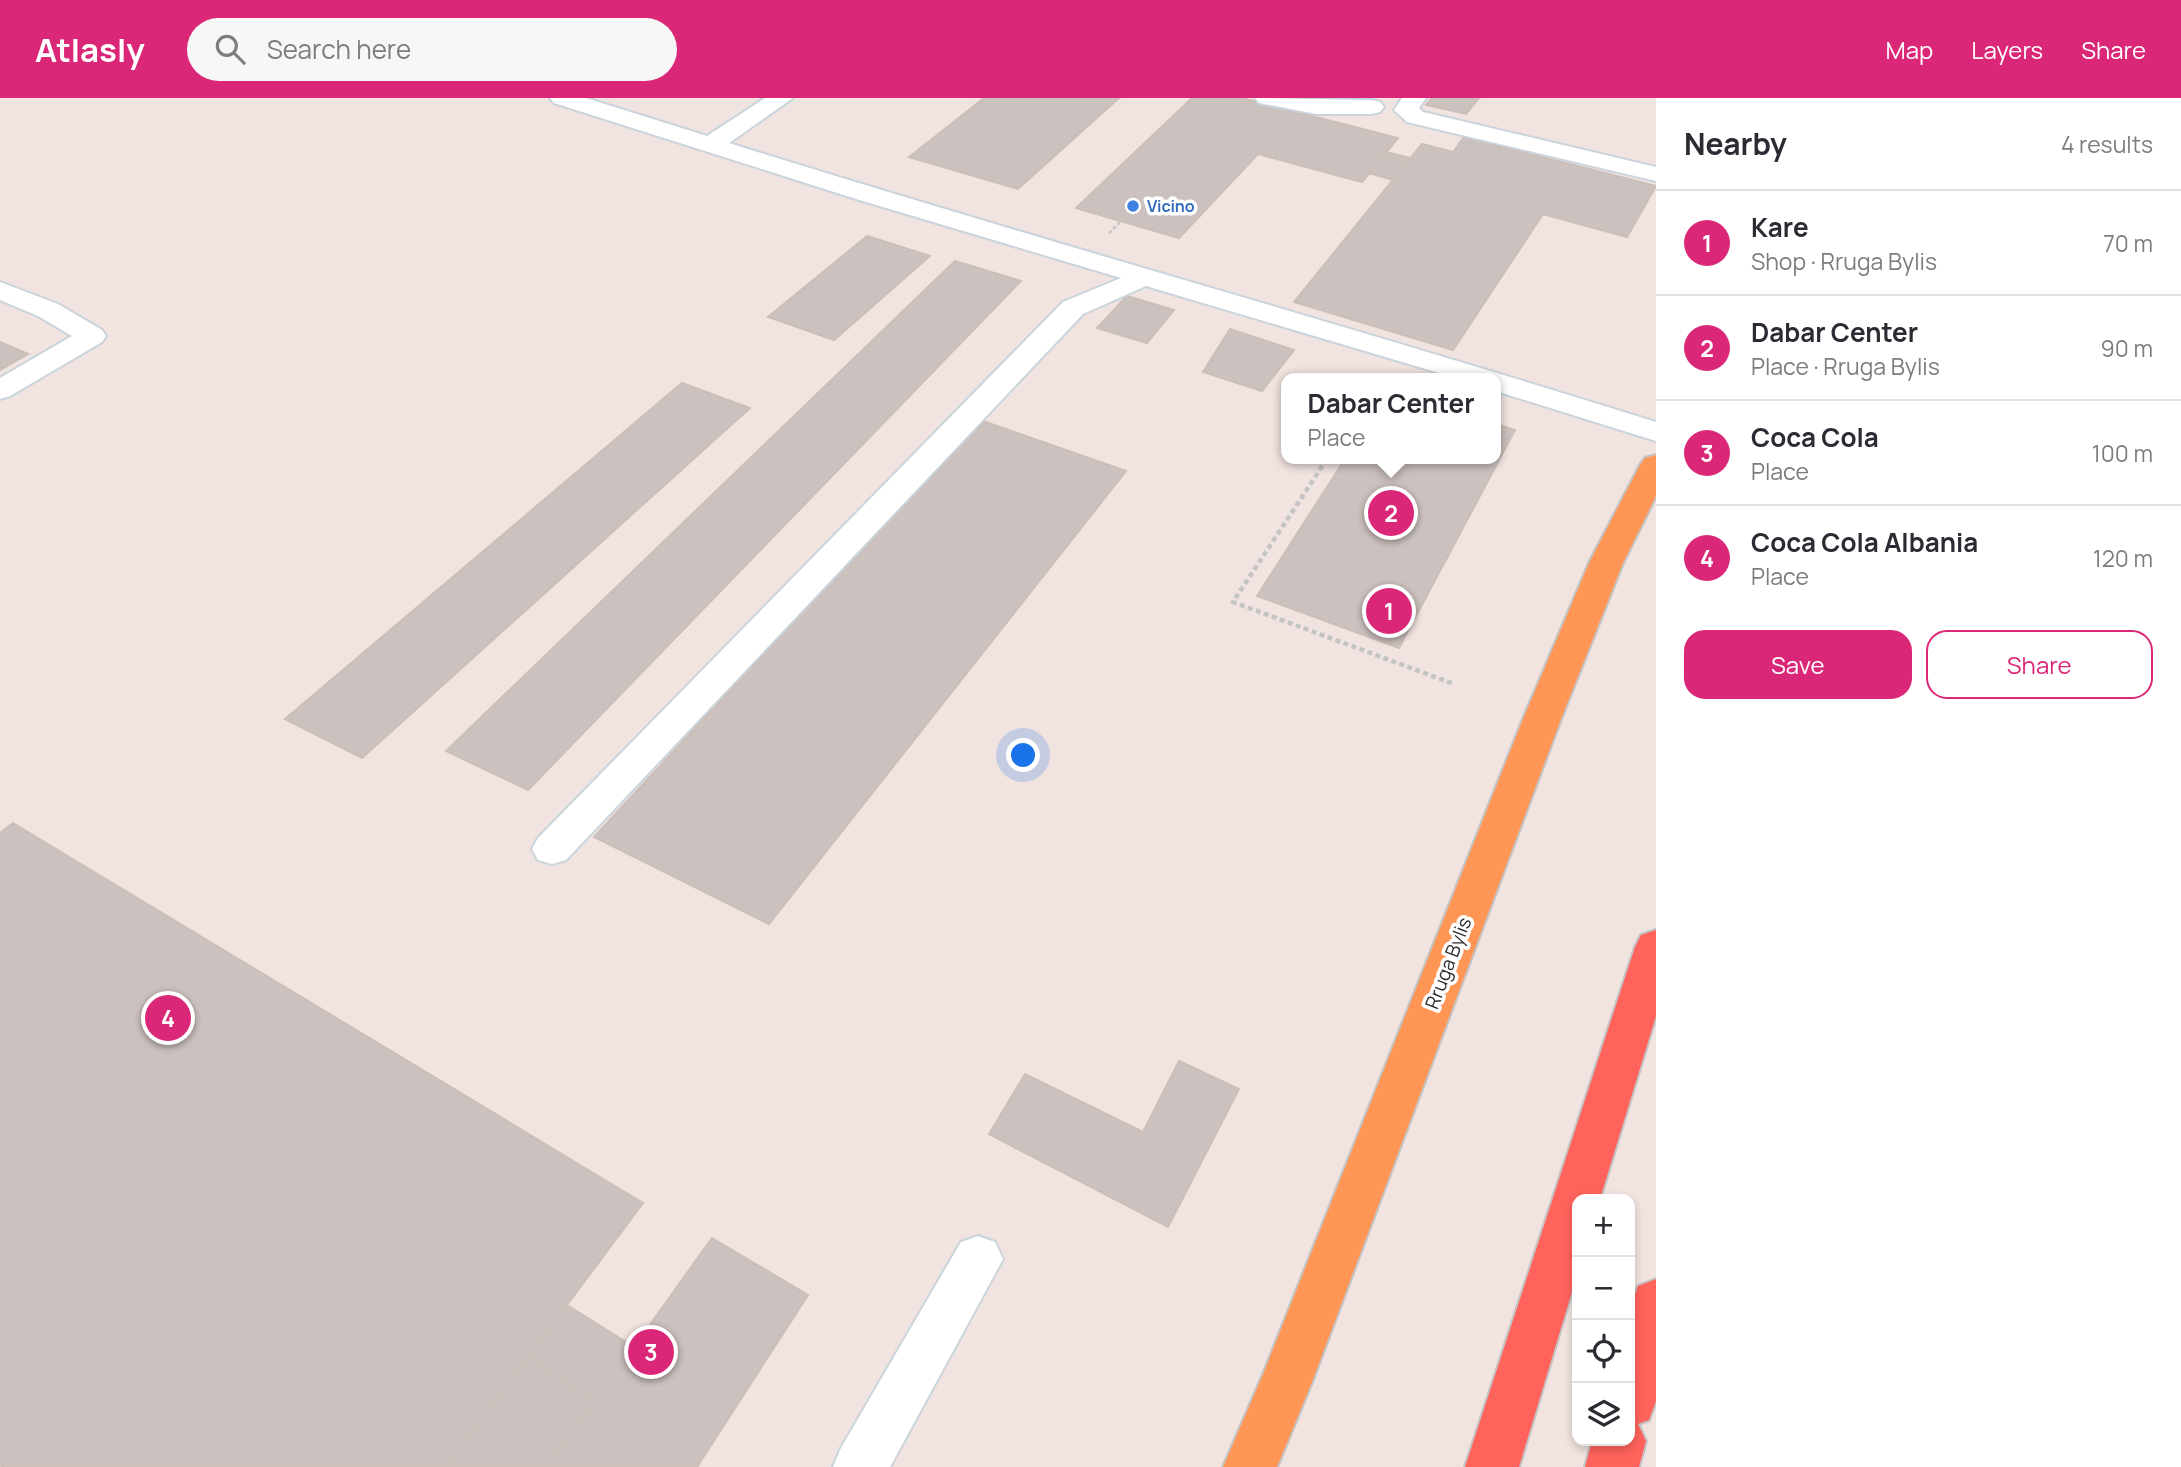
<!DOCTYPE html>
<meta charset="utf-8">
<style>
body{margin:0;font-family:Manrope,sans-serif;background:#f7f7f7;color:#2b2b33}
.controls{position:absolute;right:21px;bottom:21px;display:grid;overflow:hidden;border-radius:14px;box-shadow:0 4px 10px #0003}
.controls button{width:63px;height:63px;display:grid;place-items:center;padding:0;border:0;border-bottom:2px solid #e1e1e2;background:#fff;color:#2b2b33;font:35px sans-serif}
.you{position:absolute;left:1024px;top:658px;width:24px;height:24px;margin:-18px;border:5px solid #fff;border-radius:50%;background:#1a73e8;box-shadow:0 0 0 10px #1a73e833}
.badge{display:grid;place-items:center;width:46px;height:46px;border-radius:50%;background:#db2777;color:#fff;font-size:23px;font-weight:700}
.pin{position:absolute;translate:-50% -50%;border:4px solid #fff;box-shadow:0 2px 7px #0006}
.popup{position:absolute;left:1281px;top:275px;width:220px;height:91px;box-sizing:border-box;display:grid;place-content:center;border-radius:14px;background:#fff;filter:drop-shadow(0 2px 5px #0005);font-size:23px;white-space:nowrap;color:#7c7c81}
.popup b{font-size:26px;color:#2b2b33}
.popup::after{content:'';position:absolute;left:50%;top:100%;margin-left:-14px;border:14px solid transparent;border-top-color:#fff}
.list{margin:0;padding:0;list-style:none}
h2{display:flex;justify-content:space-between;align-items:center;height:91px;margin:0;padding:0 28px;font-size:30px}
h2 small{font-size:23px;font-weight:400;color:#7c7c81}
.list li{display:grid;grid-template-columns:46px 1fr auto;gap:21px;align-items:center;box-sizing:border-box;height:105px;padding:0 28px;border-top:2px solid #e1e1e2}
.list b{display:block;font-size:26px;white-space:nowrap}
.list p{margin:0;font-size:23px;white-space:nowrap;color:#7c7c81}
.list em{font-size:23px;font-style:normal;color:#7c7c81}
.actions{display:flex;gap:14px;padding:21px 28px}
.actions a{flex:1;padding:16px 0;border:2px solid #db2777;border-radius:21px;text-align:center;font-size:24px;color:#db2777}
.actions .main{background:#db2777;color:#fff}
.icon{flex:none;width:38px;height:38px;fill:none;stroke:currentColor;stroke-width:2;stroke-linecap:round;stroke-linejoin:round}
.map{position:relative;flex:none;width:1656px;height:1369px;overflow:hidden}
header{display:flex;align-items:center;gap:42px;box-sizing:border-box;height:98px;padding:0 35px;background:#db2777;color:#fff}
header strong{font-size:33px}
nav{display:flex;gap:38px;margin-inline-start:auto;font-size:24px}
.search{width:490px;height:63px;background:#f7f7f7;display:flex;align-items:center;gap:18px;box-sizing:border-box;padding:0 24px;border-radius:38px;color:#7c7c81;font-size:26px}
main{display:flex}
aside{flex:1;background:#fff}
.map>svg:first-child{display:block}
</style>
<header>
<strong>Atlasly</strong>
<div class="search"><svg class="icon" aria-label="search" viewBox="0 0 24 24"><circle cx="10" cy="10" r="6"/><path d="M15 15l6 6"/></svg>Search here</div>
<nav><a>Map</a><a>Layers</a><a>Share</a></nav>
</header>
<main>
<div class="map">
<svg width="1656" height="1369" viewBox="0 0 1656 1369">
<rect width="100%" height="100%" fill="#f0e3e0"/>
<path fill="#cbc1be" stroke="#ccbeb8" stroke-width="2" d="M984 0H1119L1018 91 909 59Z
M1192 0H1241L1398 40 1362 84 1258 56 1179 140 1076 110Z
M1432 0H1479L1466 16 1426 7Z
M1464 39 1656 88 1627 139 1543 116 1453 252 1294 204 1422 46 1453 54Z
M1386 54 1411 60 1393 82 1369 75Z
M867 138 930 158 834 242 768 219Z
M955 163 1021 183 528 692 446 653Z
M1127 198 1174 212 1147 245 1097 230Z
M1230 231 1294 252 1262 293 1203 274Z
M0 244 28 256 0 272Z
M682 285 750 310 362 660 285 621Z
M980 322 1126 373 769 826 594 739Z
M1496 326 1515 332 1399 550 1257 498 1345 361H1496Z
M13 725 643 1105 446 1369H3L0 1367V735Z
M1179 963 1239 991 1168 1129 989 1036 1025 976 1143 1034Z
M712 1140 808 1197 697 1369H547L594 1303 528 1259 567 1207 634 1249Z
M528 1259 594 1303 547 1369H446Z"/>
<g fill="none" stroke-linecap="round" stroke-linejoin="round">
<g stroke="#cad4dc" stroke-width="4">
<path id="minor" d="M550 0H586L707 38 765 0H793L729 45C1038 142 1348 227 1656 324V343L1496 293V280H1456L1146 188 1083 216 566 762 552 766 538 762 532 751 538 740 1063 204 1121 180 856 101 554 5Z
M1255 0 1372 2 1380 4 1384 9 1380 14 1372 16H1316L1259 5Z
M1402 0H1426L1419 10 1423 14 1656 69V83L1407 24 1394 12Z
M0 184 58 206 102 232 106 238 102 244 10 298 0 301V280L72 238 38 218 0 202Z
M978 1138 995 1144 1003 1161 890 1369H833L841 1350 961 1144Z"/>
</g>
<g stroke="#c4c4c4" stroke-width="4">
<path id="major" d="M1656 357V398L1623 465 1561 621 1312 1284 1277 1369H1223L1264 1274 1523 621 1589 465 1640 367 1645 360Z"/>
</g>
<g stroke="#c4c4c4" stroke-width="4">
<path id="highway" d="M1656 832V918L1600 1101H1577V1177L1519 1369H1465L1635 849 1641 837Z
M1656 1181V1303L1649 1322 1638 1326 1646 1343 1639 1369H1585L1592 1343H1630V1209L1638 1188Z"/>
</g>
<path stroke="#c4c4c4" stroke-width="2.5" stroke-dasharray="3.5 2.5" stroke-linecap="butt" d="M1109 135 1121 123"/>
<path stroke="#c4c4c4" stroke-width="4.5" stroke-dasharray="5 3.5" stroke-linecap="butt" d="M1327 361 1233 504 1454 586"/>
<use href="#minor" fill="#fff" fill-rule="evenodd"/>
<use href="#major" fill="#ff9656" fill-rule="evenodd"/>
<use href="#highway" fill="#ff635c" fill-rule="evenodd"/>
</g>
<circle fill="#3f7fe0" stroke="#fff" stroke-width="2.5" cx="1133" cy="108" r="7"/>
<g text-anchor="middle" stroke-width="7" stroke-linejoin="round" paint-order="stroke">
<g font-size="16" font-weight="bold" fill="#366cbe" stroke="#fff" text-anchor="start">
<text x="1147" y="114">Vicino</text>
</g>
<g font-size="19" fill="#2e2e2e" stroke="#fff">
<text transform="translate(1448 865) rotate(-69)" y="7">Rruga Bylis</text>
</g>
</g>
</svg>
<div class="controls">
<button>+</button>
<button>−</button>
<button><svg class="icon" aria-label="locate" viewBox="0 0 24 24"><circle cx="12" cy="12" r="6"/><path d="M12 2v4M12 18v4M2 12h4M18 12h4"/></svg></button>
<button><svg class="icon" aria-label="layers" viewBox="0 0 24 24"><path d="M12 4l9 5-9 5-9-5zM3 14l9 5 9-5"/></svg></button>
</div>
<div class="you"></div>
<div class="pin badge" style="left:1389px;top:513px">1</div>
<div class="pin badge" style="left:1391px;top:415px">2</div>
<div class="popup"><b>Dabar Center</b>Place</div>
<div class="pin badge" style="left:651px;top:1254px">3</div>
<div class="pin badge" style="left:168px;top:920px">4</div>
</div>
<aside>
<h2>Nearby<small>4 results</small></h2>
<ul class="list">
<li><span class="badge">1</span><div><b>Kare</b><p>Shop · Rruga Bylis</p></div><em>70 m</em></li>
<li><span class="badge">2</span><div><b>Dabar Center</b><p>Place · Rruga Bylis</p></div><em>90 m</em></li>
<li><span class="badge">3</span><div><b>Coca Cola</b><p>Place</p></div><em>100 m</em></li>
<li><span class="badge">4</span><div><b>Coca Cola Albania</b><p>Place</p></div><em>120 m</em></li>
</ul>
<div class="actions"><a class="main">Save</a><a>Share</a></div>
</aside>
</main>
